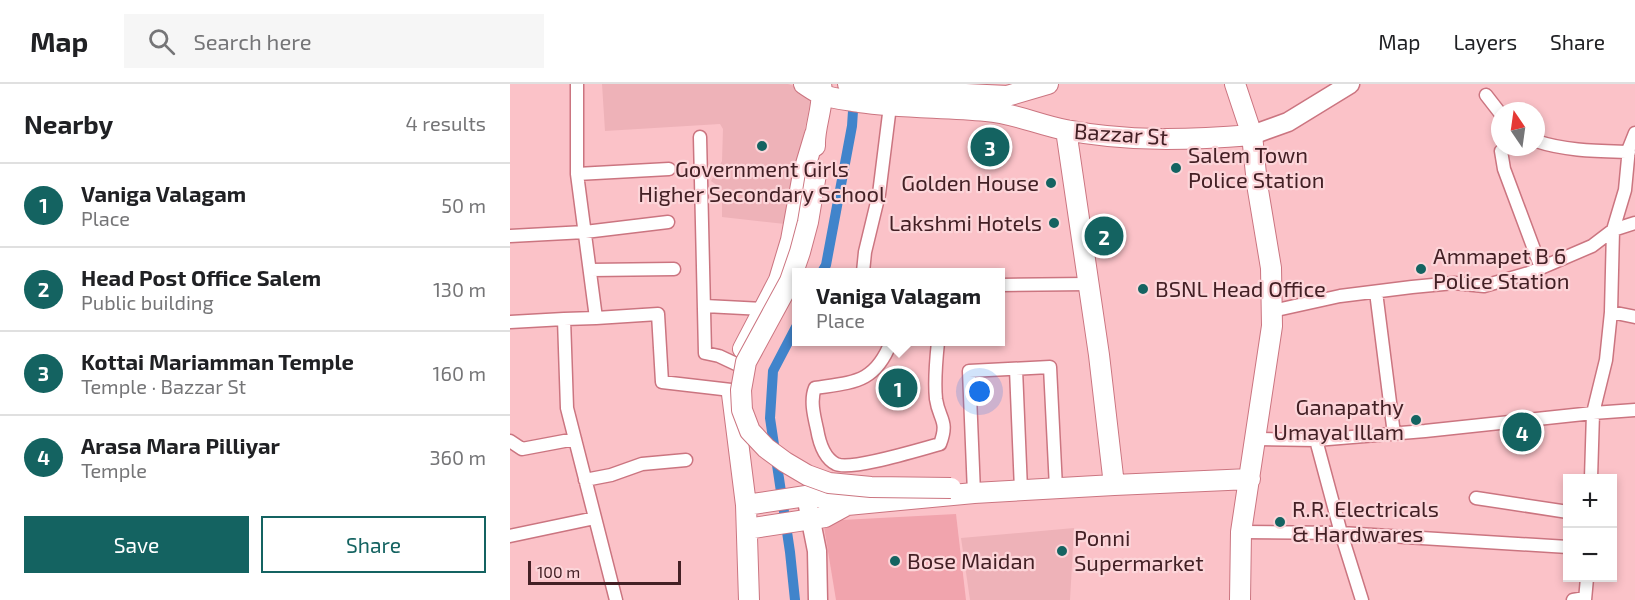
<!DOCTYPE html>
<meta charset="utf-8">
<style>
body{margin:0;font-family:"Exo 2",sans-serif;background:#f6f6f6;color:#202124}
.controls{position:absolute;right:18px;bottom:18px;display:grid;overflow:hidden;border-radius:0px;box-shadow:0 3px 9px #0003}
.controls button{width:54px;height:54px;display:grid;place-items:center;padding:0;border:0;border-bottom:2px solid #e0e0e0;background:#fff;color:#202124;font:30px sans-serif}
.compass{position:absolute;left:981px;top:18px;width:54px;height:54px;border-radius:50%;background:#fff;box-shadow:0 3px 9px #0003;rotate:347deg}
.scale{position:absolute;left:18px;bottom:15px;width:153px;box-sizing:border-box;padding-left:6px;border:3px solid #432025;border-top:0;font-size:16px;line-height:21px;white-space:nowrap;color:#432025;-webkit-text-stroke:4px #fcd5d9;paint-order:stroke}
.you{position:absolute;left:470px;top:308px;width:21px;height:21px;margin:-15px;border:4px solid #fff;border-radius:50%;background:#1a73e8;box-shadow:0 0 0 9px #1a73e833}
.badge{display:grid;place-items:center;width:39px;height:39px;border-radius:50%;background:#146361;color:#fff;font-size:20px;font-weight:700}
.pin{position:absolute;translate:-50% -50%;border:3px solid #fff;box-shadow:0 2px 6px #0006}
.popup{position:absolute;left:282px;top:184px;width:213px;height:78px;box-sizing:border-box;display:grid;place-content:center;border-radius:0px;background:#fff;filter:drop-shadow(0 2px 4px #0005);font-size:20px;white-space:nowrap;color:#757577}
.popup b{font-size:22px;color:#202124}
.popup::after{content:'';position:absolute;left:50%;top:100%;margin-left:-12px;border:12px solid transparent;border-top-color:#fff}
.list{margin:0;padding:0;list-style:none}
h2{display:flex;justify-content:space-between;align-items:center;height:78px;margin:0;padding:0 24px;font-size:26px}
h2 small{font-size:20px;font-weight:400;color:#757577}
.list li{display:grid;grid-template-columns:39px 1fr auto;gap:18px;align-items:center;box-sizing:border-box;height:84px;padding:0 24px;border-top:2px solid #e0e0e0}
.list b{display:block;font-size:22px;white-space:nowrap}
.list p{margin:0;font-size:20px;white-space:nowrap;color:#757577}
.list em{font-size:20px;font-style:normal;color:#757577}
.actions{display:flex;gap:12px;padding:18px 24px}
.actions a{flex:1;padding:14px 0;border:2px solid #146361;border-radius:0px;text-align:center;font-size:21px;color:#146361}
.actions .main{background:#146361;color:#fff}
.icon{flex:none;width:33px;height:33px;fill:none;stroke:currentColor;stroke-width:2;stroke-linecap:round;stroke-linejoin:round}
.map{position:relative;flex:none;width:1125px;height:516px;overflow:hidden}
header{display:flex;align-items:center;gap:36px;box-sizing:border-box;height:84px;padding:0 30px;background:#fff;border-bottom:2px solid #e0e0e0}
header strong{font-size:28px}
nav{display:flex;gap:33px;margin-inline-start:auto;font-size:21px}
.search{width:420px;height:54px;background:#f6f6f6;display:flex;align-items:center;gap:15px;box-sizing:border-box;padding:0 21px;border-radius:0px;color:#757577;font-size:22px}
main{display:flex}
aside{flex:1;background:#fff}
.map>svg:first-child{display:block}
</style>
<header>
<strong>Map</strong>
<div class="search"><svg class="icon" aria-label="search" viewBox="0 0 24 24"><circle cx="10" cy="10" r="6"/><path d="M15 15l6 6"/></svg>Search here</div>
<nav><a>Map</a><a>Layers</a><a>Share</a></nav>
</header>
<main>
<aside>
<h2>Nearby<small>4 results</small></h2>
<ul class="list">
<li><span class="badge">1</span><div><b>Vaniga Valagam</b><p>Place</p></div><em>50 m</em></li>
<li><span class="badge">2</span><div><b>Head Post Office Salem</b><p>Public building</p></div><em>130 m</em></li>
<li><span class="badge">3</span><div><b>Kottai Mariamman Temple</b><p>Temple · Bazzar St</p></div><em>160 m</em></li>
<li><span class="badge">4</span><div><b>Arasa Mara Pilliyar</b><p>Temple</p></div><em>360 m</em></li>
</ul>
<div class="actions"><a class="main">Save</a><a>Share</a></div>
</aside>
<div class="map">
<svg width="1125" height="516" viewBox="0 0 1125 516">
<rect width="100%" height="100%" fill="#fbc2c8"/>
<path fill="#eeb2b8" d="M92 0H278L294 5 301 15 275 140 212 133V105L201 97 212 77 213 45 210 40 95 47Z
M564 444 560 516H460L451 454Z"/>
<path fill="#f1a4ad" d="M446 430 456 516H326L313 437Z"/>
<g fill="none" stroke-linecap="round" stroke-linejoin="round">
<path stroke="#4184cb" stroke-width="10" d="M312 188 316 181 342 42 344 12
M285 516 280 468 260 334 263 287 286 243"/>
<g stroke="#cb7580" stroke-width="15">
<path id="street" d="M67 0V90L86 234 54 235 57 324 106 516
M976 11 990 29
M190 53 195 269 209 272 226 280
M1026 57C1056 67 1087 67 1119 68
M996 63 991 67 994 85 1031 184
M67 90 159 85
M0 152 75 148 158 138
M80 186 164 185
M353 188 355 168 369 110 380 22
M490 201 578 200
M866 208 884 350
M195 222 253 225
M762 227 830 212 902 203 944 199 974 202 1019 189 1082 162 1103 146 1125 139
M1101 228 1125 233
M86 234 148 230 152 298 221 306
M0 238 54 235
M381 258C365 299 344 298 305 304 300 316 304 332 307 345 309 357 314 374 326 380 341 387 411 365 430 360 439 336 429 336 426 315 424 296 426 277 428 258
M506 285 511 406
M747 355 806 356 915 347 1083 329 1125 326
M806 356 831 449 852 516
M0 357 12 365 65 355
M1081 394 1083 329 1096 276 1101 228 1103 146 1115 106 1119 64 1125 49
M75 396 101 391 132 380 176 376
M464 409 459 287 540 283 546 404
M966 414 1058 428
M731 448 831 449 1058 463
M0 452 85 434
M1063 516 1075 514
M1075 516 1077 494"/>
</g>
<g stroke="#cb7580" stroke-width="21">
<path id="secondary" d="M742 51 778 38 840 0
M296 412 307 467 308 516"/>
</g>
<g stroke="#cb7580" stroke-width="22">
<path id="primary" d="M294 0C300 4 307 9 313 11 324 15 338 16 349 18 391 24 434 23 476 27 504 29 529 41 556 46 617 58 680 56 742 51
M338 0 394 7 497 12 538 0
M725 0 742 51 747 100 761 184 762 242 731 448 730 516
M556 46 589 271 604 401
M305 62C304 41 315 21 311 0
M233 265 269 196 281 156 293 90 305 50
M222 310 236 421 239 516
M236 421 296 412H305L337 421 464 409 604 401 740 395
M237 445 315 433 337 421"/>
</g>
<use href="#street" stroke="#fff" stroke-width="12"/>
<use href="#secondary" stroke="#fff" stroke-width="18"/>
<use href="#primary" stroke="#fff" stroke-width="20"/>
<g stroke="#cb7580" stroke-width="22" stroke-linecap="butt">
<path id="primary-bridge" d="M306 90 298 138 290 168 280 197 236 278 231 306 232 326 240 347 256 364 275 378 297 391 319 399 361 403 441 404"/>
</g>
<use href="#primary-bridge" stroke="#fff" stroke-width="20"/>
</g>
<g fill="#146361" stroke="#fcd5d9" stroke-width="2">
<circle cx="252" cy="62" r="6"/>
<circle cx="666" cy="84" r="6"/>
<circle cx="541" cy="99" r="6"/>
<circle cx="544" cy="139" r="6"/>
<circle cx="911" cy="185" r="6"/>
<circle cx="633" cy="205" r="6"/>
<circle cx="906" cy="336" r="6"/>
<circle cx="770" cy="438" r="6"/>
<circle cx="552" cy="467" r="6"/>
<circle cx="385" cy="477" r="6"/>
</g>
<g text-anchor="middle" stroke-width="4.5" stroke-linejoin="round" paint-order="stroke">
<g font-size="22" fill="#432025" stroke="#fcd5d9">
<text transform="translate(611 50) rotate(4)" y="8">Bazzar St</text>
</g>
<g font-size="22" fill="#432025" stroke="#fcd5d9" text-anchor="start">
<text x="678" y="79">Salem Town<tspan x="678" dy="25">Police Station</tspan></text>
<text x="252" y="93" text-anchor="middle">Government Girls<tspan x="252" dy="25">Higher Secondary School</tspan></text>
<text x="529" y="107" text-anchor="end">Golden House</text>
<text x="532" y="147" text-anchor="end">Lakshmi Hotels</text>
<text x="923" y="180">Ammapet B 6<tspan x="923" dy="25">Police Station</tspan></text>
<text x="645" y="213">BSNL Head Office</text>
<text x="894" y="331" text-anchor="end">Ganapathy<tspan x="894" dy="25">Umayal Illam</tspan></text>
<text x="782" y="433">R.R. Electricals<tspan x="782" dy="25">&amp; Hardwares</tspan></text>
<text x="564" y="462">Ponni<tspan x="564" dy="25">Supermarket</tspan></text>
<text x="397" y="485">Bose Maidan</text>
</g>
</g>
</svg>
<div class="controls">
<button>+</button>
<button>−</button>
</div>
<svg class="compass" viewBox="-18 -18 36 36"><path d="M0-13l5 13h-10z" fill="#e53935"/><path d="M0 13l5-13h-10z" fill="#757577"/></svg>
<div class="scale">100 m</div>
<div class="you"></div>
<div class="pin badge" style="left:388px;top:304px">1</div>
<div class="popup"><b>Vaniga Valagam</b>Place</div>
<div class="pin badge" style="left:594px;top:152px">2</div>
<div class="pin badge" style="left:480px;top:63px">3</div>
<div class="pin badge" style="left:1012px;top:348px">4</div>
</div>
</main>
